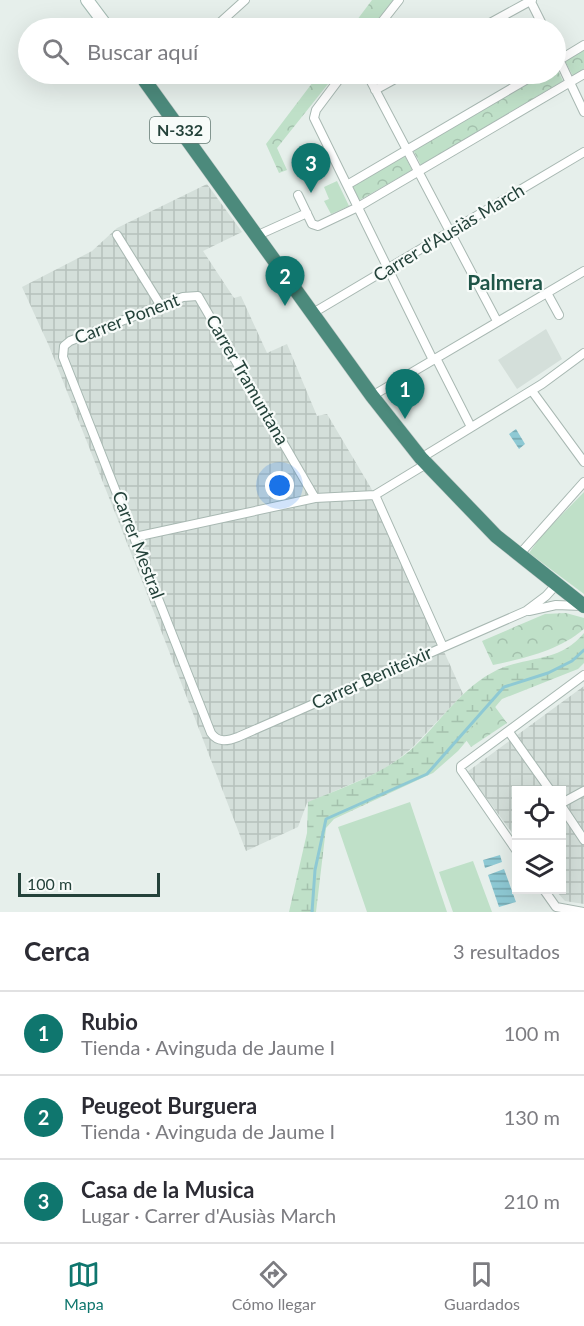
<!DOCTYPE html>
<html lang="es">
<meta charset="utf-8">
<style>
body{margin:0;font-family:Lato,sans-serif;background:#f2f2f3;color:#2b2b33}
.controls{position:absolute;right:18px;bottom:18px;display:grid;overflow:hidden;border-radius:0px;box-shadow:0 6px 24px #0002}
.controls button{width:54px;height:54px;display:grid;place-items:center;padding:0;border:0;border-bottom:2px solid #e1e1e2;background:#fff;color:#2b2b33;font:30px sans-serif}
.scale{position:absolute;left:18px;bottom:15px;width:142px;box-sizing:border-box;padding-left:6px;border:3px solid #24423a;border-top:0;font-size:16px;line-height:21px;white-space:nowrap;color:#24423a;-webkit-text-stroke:4px #f7fbf9;paint-order:stroke}
.you{position:absolute;left:280px;top:486px;width:21px;height:21px;margin:-15px;border:4px solid #fff;border-radius:50%;background:#1a73e8;box-shadow:0 0 0 9px #1a73e833}
.badge{display:grid;place-items:center;width:39px;height:39px;border-radius:50%;background:#0f766e;color:#fff;font-size:20px;font-weight:700}
.pin{position:absolute;translate:-50% -50px;filter:drop-shadow(0 2px 3px #0008)}
.pin::after{content:'';position:absolute;top:32px;width:21px;height:18px;background:inherit;clip-path:polygon(0 0,100% 0,50% 100%)}
.list{margin:0;padding:0;list-style:none}
h2{display:flex;justify-content:space-between;align-items:center;height:78px;margin:0;padding:0 24px;font-size:26px}
h2 small{font-size:20px;font-weight:400;color:#7c7c81}
.list li{display:grid;grid-template-columns:39px 1fr auto;gap:18px;align-items:center;box-sizing:border-box;height:84px;padding:0 24px;border-top:2px solid #e1e1e2}
.list b{display:block;font-size:22px;white-space:nowrap}
.list p{margin:0;font-size:20px;white-space:nowrap;color:#7c7c81}
.list em{font-size:20px;font-style:normal;color:#7c7c81}
.icon{flex:none;width:33px;height:33px;fill:none;stroke:currentColor;stroke-width:2;stroke-linecap:round;stroke-linejoin:round}
.map{position:relative;flex:none;width:584px;height:912px;overflow:hidden}
.search{position:absolute;background:#fff;box-shadow:0 6px 24px #0002;left:18px;right:18px;top:18px;height:66px;display:flex;align-items:center;gap:15px;box-sizing:border-box;padding:0 21px;border-radius:33px;color:#7c7c81;font-size:22px}
.sheet{height:330px;background:#fff}
nav{display:flex;justify-content:space-around;align-items:center;box-sizing:border-box;height:84px;border-top:2px solid #e1e1e2;background:#fff;font-size:16px;color:#7c7c81}
nav a{display:grid;justify-items:center;gap:3px}
nav .on{color:#0f766e}
.map>svg:first-child{display:block}
</style>
<div class="map">
<svg width="584" height="912" viewBox="0 0 584 912">
<defs>
<pattern id="industrial-grid" width="8" height="8" patternUnits="userSpaceOnUse" patternTransform="scale(1.5)"><rect width="8" height="8" fill="#d4dfda"/><path d="M0 4h8M4 0v8" fill="none" stroke="#b6c1bc"/></pattern>
<pattern id="wetland-marsh" width="20" height="14" patternUnits="userSpaceOnUse" patternTransform="scale(1.5)"><rect width="20" height="14" fill="#bfe0c8"/><path d="M1 5h8M5 5V1M11 12h8M15 12V8" fill="none" stroke="#a4c1ad"/></pattern>
<pattern id="park-crowns" width="20" height="18" patternUnits="userSpaceOnUse" patternTransform="scale(1.5)"><rect width="20" height="18" fill="#bfe0c8"/><path d="M2 6a3 3 0 1 1 6 0M12 15a3 3 0 1 1 6 0" fill="none" stroke="#a4c1ad"/></pattern>
<pattern id="water-rules" width="6" height="5" patternUnits="userSpaceOnUse" patternTransform="scale(1.5)"><rect width="6" height="5" fill="#8ec9d4"/><path d="M0 2.5h6" fill="none" stroke="#74a5ad"/></pattern>
</defs>
<rect width="100%" height="100%" fill="#e6efeb"/>
<path fill="#d4dfda" d="M546 329 562 359 517 389 498 360Z"/>
<path fill="url(#industrial-grid)" d="M207 184 242 232 203 251 234 298 241 296 267 353 287 344 317 416 327 414 371 488 463 694 413 747 396 761 379 772 307 803 298 827 246 851 140 576 49 346 22 287 92 251 117 228Z
M584 686V904L565 901 555 890H562V790H516V838L467 772Z"/>
<path fill="#bfe0c8" d="M337 181 349 206 331 214 324 201 329 199 324 187Z
M584 492V594L529 553 542 535Z
M410 802 447 912H367L338 827Z
M473 861 492 912H453L439 872Z"/>
<path fill="url(#wetland-marsh)" d="M584 633V663L578 669 502 699 458 751 433 773 334 819 326 828 316 912H289L307 833 308 802C344 787 384 774 414 747 441 721 462 687 497 670 526 656 560 663 584 633Z"/>
<path fill="url(#park-crowns)" d="M372 0H393L371 28H351Z
M584 50V69L573 76 565 61Z
M556 66 563 81 421 165 413 150 544 74H556Z
M319 74H336L277 148 287 170 279 173 266 144Z
M405 156 412 170 358 201 351 186Z
M566 613 584 618V629C558 651 525 658 493 665L482 641 545 614Z
M493 704 507 723 471 747 464 737Z"/>
<path fill="url(#water-rules)" d="M516 429 525 444 519 449 509 434Z
M500 855 502 862 485 868 483 860Z
M504 869 516 902 499 907 488 875Z"/>
<g fill="none" stroke-linecap="round" stroke-linejoin="round">
<path stroke="#8ec9d4" stroke-width="3" d="M312 912 315 870 326 819 427 774 504 687 548 673 572 661 584 650"/>
<g stroke="#a8b8b2" stroke-width="10">
<path id="minor" d="M530 0 544 28
M214 28 245 0
M377 28 399 0
M481 28 532 0
M556 53 584 112
M556 62 584 45
M343 74 316 110 314 118 433 360
M367 74 497 321
M145 81 157 74
M375 90 404 74
M347 185 536 74
M298 195 312 224 318 226 358 207 584 74
M117 235 161 306
M256 236 307 213
M547 293 559 315
M313 313 584 152
M436 358 471 427
M532 391 584 462
M372 396 584 271
M421 458 542 384 584 353
M375 495 443 647
M315 498 198 296 183 297 70 341 64 346 63 357 211 733C218 743 228 741 238 737L526 611 546 596 556 585
M135 537 315 498 375 495 426 464
M518 556 584 482
M529 611 556 605 582 606
M509 732 550 790
M562 803 584 791
M562 807 584 840
M516 850 461 770V766L584 675
M544 890 556 907 584 912"/>
</g>
<g stroke="#a4bbb3" stroke-width="14">
<path id="secondary" d="M87 0 108 28"/>
</g>
<g stroke="#c2cac8" stroke-width="15">
<path id="trunk" d="M145 81 372 396 421 458 496 536 584 606"/>
</g>
<use href="#minor" stroke="#fff" stroke-width="8"/>
<use href="#secondary" stroke="#fff" stroke-width="12"/>
<use href="#trunk" stroke="#4c8a7c" stroke-width="14"/>
</g>
<g text-anchor="middle" stroke-width="4.5" stroke-linejoin="round" paint-order="stroke">
<rect fill="#f7fbf9" stroke="#637a73" stroke-width="1.5" x="150" y="117" width="60" height="26" rx="4.5"/>
<g font-size="16" font-weight="bold" fill="#24423a">
<text x="180" y="136">N-332</text>
</g>
<g font-size="18" fill="#24423a" stroke="#f7fbf9">
<text transform="translate(449 233) rotate(-31)" y="6">Carrer d'Ausiàs March</text>
<text transform="translate(127 319) rotate(-21)" y="6">Carrer Ponent</text>
<text transform="translate(247 380) rotate(60)" y="6">Carrer Tramuntana</text>
<text transform="translate(138 545) rotate(69)" y="6">Carrer Mestral</text>
<text transform="translate(372 678) rotate(-24)" y="6">Carrer Beniteixir</text>
</g>
<g font-size="21" font-weight="bold" fill="#1f5548" stroke="#f7fbf9">
<text x="505" y="290">Palmera</text>
</g>
</g>
</svg>
<div class="controls">
<button><svg class="icon" aria-label="locate" viewBox="0 0 24 24"><circle cx="12" cy="12" r="6"/><path d="M12 2v4M12 18v4M2 12h4M18 12h4"/></svg></button>
<button><svg class="icon" aria-label="layers" viewBox="0 0 24 24"><path d="M12 4l9 5-9 5-9-5zM3 14l9 5 9-5"/></svg></button>
</div>
<div class="scale">100 m</div>
<div class="you"></div>
<div class="pin badge" style="left:405px;top:419px">1</div>
<div class="pin badge" style="left:285px;top:306px">2</div>
<div class="pin badge" style="left:311px;top:193px">3</div>
<div class="search"><svg class="icon" aria-label="search" viewBox="0 0 24 24"><circle cx="10" cy="10" r="6"/><path d="M15 15l6 6"/></svg>Buscar aquí</div>
</div>
<section class="sheet">
<h2>Cerca<small>3 resultados</small></h2>
<ul class="list">
<li><span class="badge">1</span><div><b>Rubio</b><p>Tienda · Avinguda de Jaume I</p></div><em>100 m</em></li>
<li><span class="badge">2</span><div><b>Peugeot Burguera</b><p>Tienda · Avinguda de Jaume I</p></div><em>130 m</em></li>
<li><span class="badge">3</span><div><b>Casa de la Musica</b><p>Lugar · Carrer d'Ausiàs March</p></div><em>210 m</em></li>
</ul>
</section>
<nav>
<a class="on"><svg class="icon" aria-label="map" viewBox="0 0 24 24"><path d="M3 6l6-2 6 2 6-2v14l-6 2-6-2-6 2zM9 4v14M15 6v14"/></svg>Mapa</a>
<a><svg class="icon" aria-label="directions" viewBox="0 0 24 24"><path d="M12 3l9 9-9 9-9-9zM9 14v-3h6M13 9l2 2-2 2"/></svg>Cómo llegar</a>
<a><svg class="icon" aria-label="saved" viewBox="0 0 24 24"><path d="M7 4h10v16l-5-4-5 4z"/></svg>Guardados</a>
</nav>
